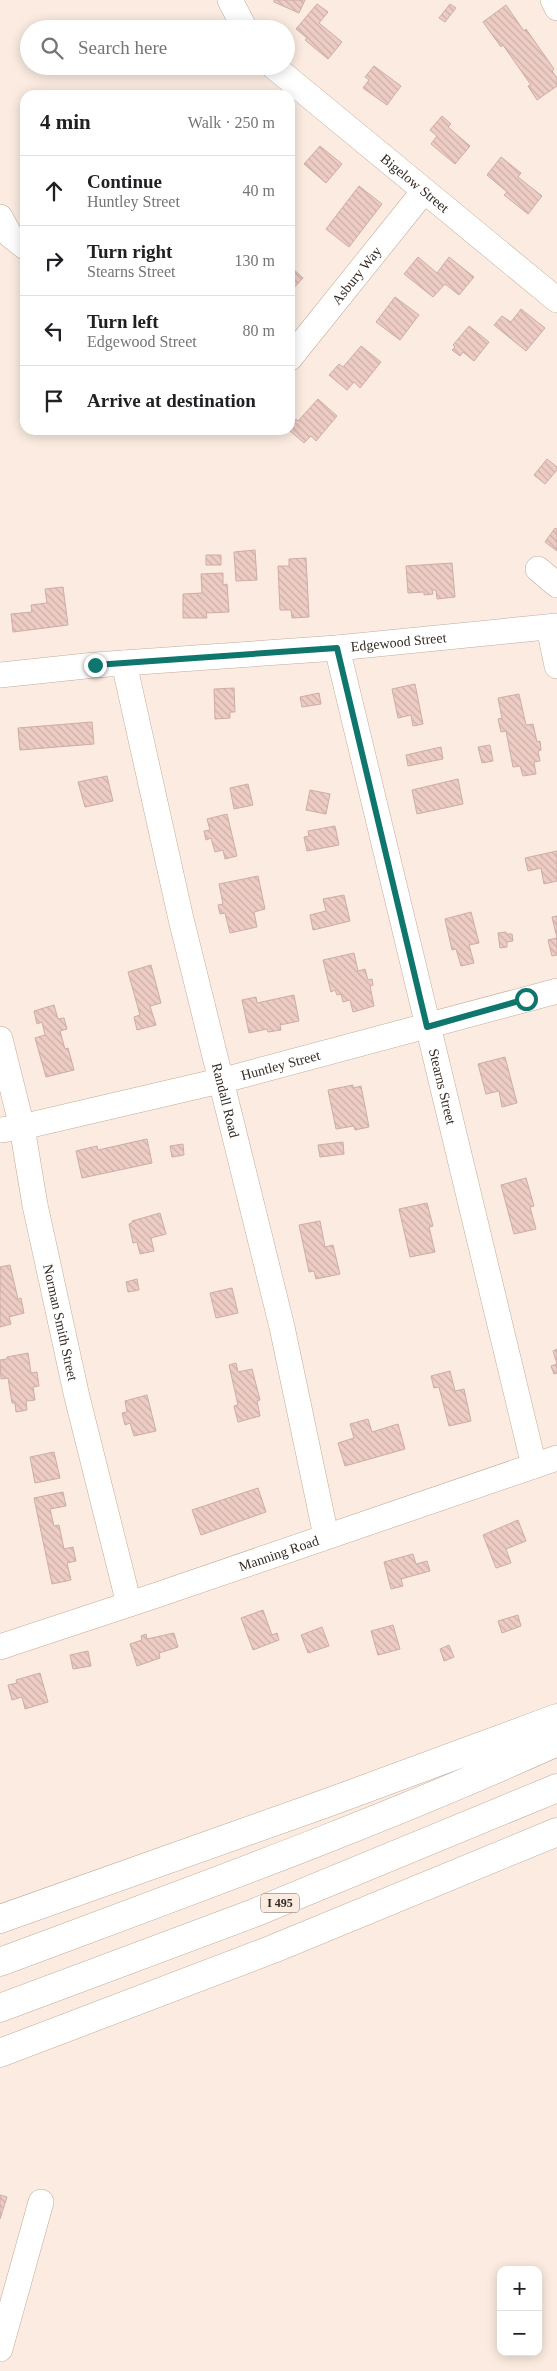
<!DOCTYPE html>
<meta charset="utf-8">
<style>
body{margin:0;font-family:Georgia,serif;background:#f2f2f2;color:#202124}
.controls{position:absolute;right:15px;bottom:15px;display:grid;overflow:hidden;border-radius:10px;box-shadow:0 2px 12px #0003}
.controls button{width:45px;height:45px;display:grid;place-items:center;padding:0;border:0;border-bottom:1px solid #e0e0e0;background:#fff;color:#202124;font:25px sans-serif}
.stop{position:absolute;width:15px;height:15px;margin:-11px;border:4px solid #0f766e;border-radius:50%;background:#fff}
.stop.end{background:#0f766e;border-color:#fff;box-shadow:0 1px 5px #0008}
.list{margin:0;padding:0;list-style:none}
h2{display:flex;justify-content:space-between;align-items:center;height:65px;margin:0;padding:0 20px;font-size:21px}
h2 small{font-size:16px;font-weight:400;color:#757577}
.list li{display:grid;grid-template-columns:32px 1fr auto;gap:15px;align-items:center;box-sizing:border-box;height:70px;padding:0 20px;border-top:1px solid #e0e0e0}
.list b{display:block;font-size:19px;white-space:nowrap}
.list p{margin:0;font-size:16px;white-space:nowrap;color:#757577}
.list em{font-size:16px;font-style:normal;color:#757577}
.icon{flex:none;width:28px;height:28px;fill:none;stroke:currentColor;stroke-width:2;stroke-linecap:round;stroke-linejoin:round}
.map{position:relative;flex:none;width:557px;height:2371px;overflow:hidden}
.search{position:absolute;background:#fff;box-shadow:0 2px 12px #0003;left:20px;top:20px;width:275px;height:55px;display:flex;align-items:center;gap:12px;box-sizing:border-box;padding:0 18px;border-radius:28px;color:#757577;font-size:19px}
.panel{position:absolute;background:#fff;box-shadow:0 2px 12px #0003;left:20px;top:90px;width:275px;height:345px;border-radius:15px}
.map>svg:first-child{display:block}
</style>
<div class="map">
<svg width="557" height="2371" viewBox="0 0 557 2371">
<defs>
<pattern id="building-back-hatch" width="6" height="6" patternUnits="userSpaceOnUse" patternTransform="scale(1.25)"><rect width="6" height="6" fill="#edccc4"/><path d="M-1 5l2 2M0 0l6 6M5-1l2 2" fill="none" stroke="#ccafa8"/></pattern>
</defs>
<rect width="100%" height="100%" fill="#fbebe0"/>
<path fill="url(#building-back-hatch)" stroke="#cdada6" d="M274 0H305L299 13 274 2Z
M317 4 328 12 319 23 342 42 328 59 305 40 307 38 296 29Z
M450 4 456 8 445 22 439 18Z
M506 5 524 31 526 29 554 69 552 71 557 78V86L537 100 528 86 531 85 503 45 501 47 483 22Z
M195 21 198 29H177Z
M374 66 401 86 387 105 363 88 369 80 365 77Z
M442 116 451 124 448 127 470 146 455 164 431 144 437 136 430 130Z
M320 146 342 164 326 183 304 164Z
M501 157 521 173 518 177 542 196 528 214 504 195 507 192 487 175Z
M359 186 382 204 349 247 326 229Z
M418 257 437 273 449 257 474 277 459 295 445 284 433 297 404 274Z
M290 266 303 278 290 292Z
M395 297 419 315 400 340 376 322Z
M521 309 545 328 526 351 494 325 502 316 511 322Z
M469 326 489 342 474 361 463 352 460 356 452 350 455 347 453 345Z
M361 346 381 362 360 388 354 382 347 390 329 375 339 364 343 367Z
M318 399 337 416 316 441 311 436 304 443 289 430 296 419 298 421Z
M547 459 557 467V470L545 484 534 475Z
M555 528 557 529V551L545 542Z
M255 550 257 580 236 581 234 552Z
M206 555H221V565H206Z
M306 558 309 617 292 618 291 610H280L278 566H289V559Z
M452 563 455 597 437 599 436 590H432L433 594 424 595V592L408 593 406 566Z
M223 573V585L227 584 229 612 206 613 207 618H183V594L202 593 201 574Z
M63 587 68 625 13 632 11 614 32 612 31 605 47 603 45 589Z
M415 684 423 724 413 726 411 715 398 718 392 689Z
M234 688 235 712H230V718L215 719 214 689Z
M319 693 321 704 302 707 300 697Z
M519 694 526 725 533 724 537 742 540 741 541 750 538 751 540 761 534 762 536 774 523 776 520 766 513 767 506 731 501 732 498 719 502 718 498 698Z
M92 722 94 744 20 750 18 728Z
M490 745 493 761 482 763 478 747Z
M441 747 443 759 408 766 406 755Z
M107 776 113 801 85 807 78 782Z
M458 779 463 804 417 814 412 790Z
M248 784 253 805 234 809 230 788Z
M310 790 330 794 326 814 306 810Z
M227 814 237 856 225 859 223 850 215 852 211 838 206 840 204 831 210 830 207 819Z
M335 826 339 845 307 851 304 837 309 836 308 831Z
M557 851V881L544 884 541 868 528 871 525 858Z
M258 876 265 909 254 912 257 927 230 933 225 913 220 914 218 905 223 904 219 884Z
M344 895 350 921 313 930 310 915 326 911 323 899Z
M471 912 479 943 469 945 474 963 461 966 456 949 452 950 445 919Z
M557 916V955L552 956 548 940 557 938 552 917Z
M506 932V934H512L513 941 507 942V947L500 948 498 933Z
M354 953 358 971 365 969 368 980 372 979 373 985 370 986 374 1006 353 1012 350 1000 343 1002 341 994 337 995 335 990 331 992 323 960Z
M151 965 161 1003 150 1006 156 1025 137 1030 134 1017 140 1015 128 972Z
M294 995 299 1021 280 1025 281 1030 268 1032 267 1029 249 1033 242 1000 256 997 257 1003Z
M54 1005 58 1019 64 1018 67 1029 60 1031 65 1049 68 1048 74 1070 46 1077 35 1038 45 1035 42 1022 37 1024 34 1011Z
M505 1057 517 1103 502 1107 499 1091 486 1094 478 1064Z
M353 1085V1088L361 1086 369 1127 355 1130 354 1126 336 1129 328 1090Z
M147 1139 152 1163 82 1178 76 1151 97 1146 98 1150Z
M343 1142 344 1154 320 1157 318 1145Z
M183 1144 184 1155 172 1157 170 1146Z
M526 1178 534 1206 530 1207 536 1229 514 1234 501 1185Z
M427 1203 433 1226 429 1227 435 1252 410 1257 399 1209Z
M160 1213 166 1234 151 1238 154 1251 140 1254 137 1242 133 1243 129 1224 132 1223V1221Z
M320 1221 325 1247 333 1245 340 1274 316 1279 314 1271 309 1272 299 1225Z
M10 1265 18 1299 21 1298 24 1313 9 1317 11 1324 0 1327V1267Z
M137 1279 139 1290 128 1292 126 1282Z
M232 1288 238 1313 216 1318 210 1293Z
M557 1349V1373L554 1374 551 1366 557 1364 553 1351Z
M28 1353 31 1373 37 1372 39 1386 33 1387 35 1400 26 1401 27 1410 16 1412 15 1403H12L8 1378 1 1379 0 1360 7 1359V1357Z
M236 1363 238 1372 252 1369 260 1400 257 1401 260 1416 238 1422 234 1406 238 1405 229 1365Z
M450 1371 455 1391 464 1389 471 1421 449 1426 439 1387 434 1388 431 1376Z
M147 1395 156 1431 134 1436 130 1423 125 1425 122 1413 127 1412 125 1401Z
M368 1419 372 1432 398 1424 405 1449 345 1466 338 1443 354 1438 350 1424Z
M54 1452 60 1478 35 1483 30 1457Z
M258 1488 266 1512 201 1535 192 1510Z
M63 1492 66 1506 50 1509 54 1526 59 1525 64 1549 73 1547 76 1561 67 1563 71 1580 52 1584 34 1498Z
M518 1520 526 1541 506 1549 511 1563 496 1568 483 1535Z
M413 1554 416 1564 427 1561 430 1571 401 1579 403 1586 391 1589 384 1562Z
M263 1610 272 1635 277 1633 279 1640 253 1650 241 1618Z
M518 1615 521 1626 502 1633 498 1621Z
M393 1625 400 1649 378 1655 371 1631Z
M322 1627 329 1646 308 1653 301 1635Z
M174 1633 178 1647 159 1653 160 1658 137 1666 130 1644 142 1640 141 1636 146 1634 147 1639Z
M449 1645 454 1657 444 1661 440 1649Z
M88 1651 91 1666 73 1669 70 1655Z
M40 1673 48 1702 25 1709 22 1697 12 1700 8 1685 17 1683 16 1680Z
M0 2195 7 2197 0 2219Z"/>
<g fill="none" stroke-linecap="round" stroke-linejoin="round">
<g stroke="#c4ab99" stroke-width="26">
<g id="minor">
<path d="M230 0 245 29"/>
<path d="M553 0 557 8"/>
<path id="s1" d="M273 66 557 300"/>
<path d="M0 217 10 235 25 247"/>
<path id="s2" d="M290 358 424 191"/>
<path d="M538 569 557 585"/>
<path d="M549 627 557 666"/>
<path id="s3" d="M337 648 534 1466"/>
<path id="s4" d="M124 663 181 919 282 1327 326 1536"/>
<path id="s5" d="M0 675 95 665 337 648 557 626"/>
<path id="s6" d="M0 1039 22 1127 35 1205 77 1397 129 1604"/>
<path id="s7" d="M0 1130 22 1127 228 1079 557 991"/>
<path id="s8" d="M0 1647 157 1595 557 1458"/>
<path d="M0 2349 41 2202"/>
</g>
</g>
<g stroke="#c4ab99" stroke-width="29">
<path id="highway" d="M0 1919 324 1804 557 1718
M0 1962C187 1892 376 1824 557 1742
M0 2008 254 1913 557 1788
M0 2053 273 1949 557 1832"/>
</g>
<use href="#minor" stroke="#fff" stroke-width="25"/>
<use href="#highway" stroke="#fff" stroke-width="28"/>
</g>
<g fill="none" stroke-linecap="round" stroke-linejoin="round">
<path stroke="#0f766e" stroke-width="6" d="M95 665 337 648 427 1027 526 999"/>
</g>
<g text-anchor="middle" stroke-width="4.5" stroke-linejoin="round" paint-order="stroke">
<rect fill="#fbebe0" stroke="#70655c" stroke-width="1" x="261" y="1893.5" width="38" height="19" rx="4"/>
<g font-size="12" font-weight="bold" fill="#352b24">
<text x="280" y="1907">I 495</text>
</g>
<g font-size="14" fill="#352b24" stroke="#fbebe0">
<text dy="5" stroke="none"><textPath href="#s1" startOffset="184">Bigelow Street</textPath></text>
<text dy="5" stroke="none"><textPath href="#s2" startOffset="106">Asbury Way</textPath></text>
<text dy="5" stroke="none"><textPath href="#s5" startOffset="400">Edgewood Street</textPath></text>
<text dy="5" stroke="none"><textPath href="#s7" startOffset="288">Huntley Street</textPath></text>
<text dy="5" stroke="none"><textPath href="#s3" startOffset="451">Stearns Street</textPath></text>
<text dy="5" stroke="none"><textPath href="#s4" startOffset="449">Randall Road</textPath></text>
<text dy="5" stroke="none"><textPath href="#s6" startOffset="290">Norman Smith Street</textPath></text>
<text dy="5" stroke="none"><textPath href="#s8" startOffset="294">Manning Road</textPath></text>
</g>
</g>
</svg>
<div class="controls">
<button>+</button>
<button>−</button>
</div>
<div class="stop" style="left:526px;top:999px"></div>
<div class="stop end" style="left:95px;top:665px"></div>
<div class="search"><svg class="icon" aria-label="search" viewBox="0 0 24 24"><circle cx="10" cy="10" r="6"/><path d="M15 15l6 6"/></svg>Search here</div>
<section class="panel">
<h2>4 min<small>Walk · 250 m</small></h2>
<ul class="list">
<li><svg class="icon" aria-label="ahead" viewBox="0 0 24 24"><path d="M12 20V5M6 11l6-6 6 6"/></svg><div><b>Continue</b><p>Huntley Street</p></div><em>40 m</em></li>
<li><svg class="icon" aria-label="right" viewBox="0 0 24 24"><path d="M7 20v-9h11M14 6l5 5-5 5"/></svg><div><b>Turn right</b><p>Stearns Street</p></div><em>130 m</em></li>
<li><svg class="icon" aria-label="left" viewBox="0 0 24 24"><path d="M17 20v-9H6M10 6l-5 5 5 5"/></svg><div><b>Turn left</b><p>Edgewood Street</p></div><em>80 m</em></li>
<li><svg class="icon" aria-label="arrive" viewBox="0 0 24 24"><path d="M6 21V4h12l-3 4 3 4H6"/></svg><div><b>Arrive at destination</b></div></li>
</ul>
</section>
</div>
